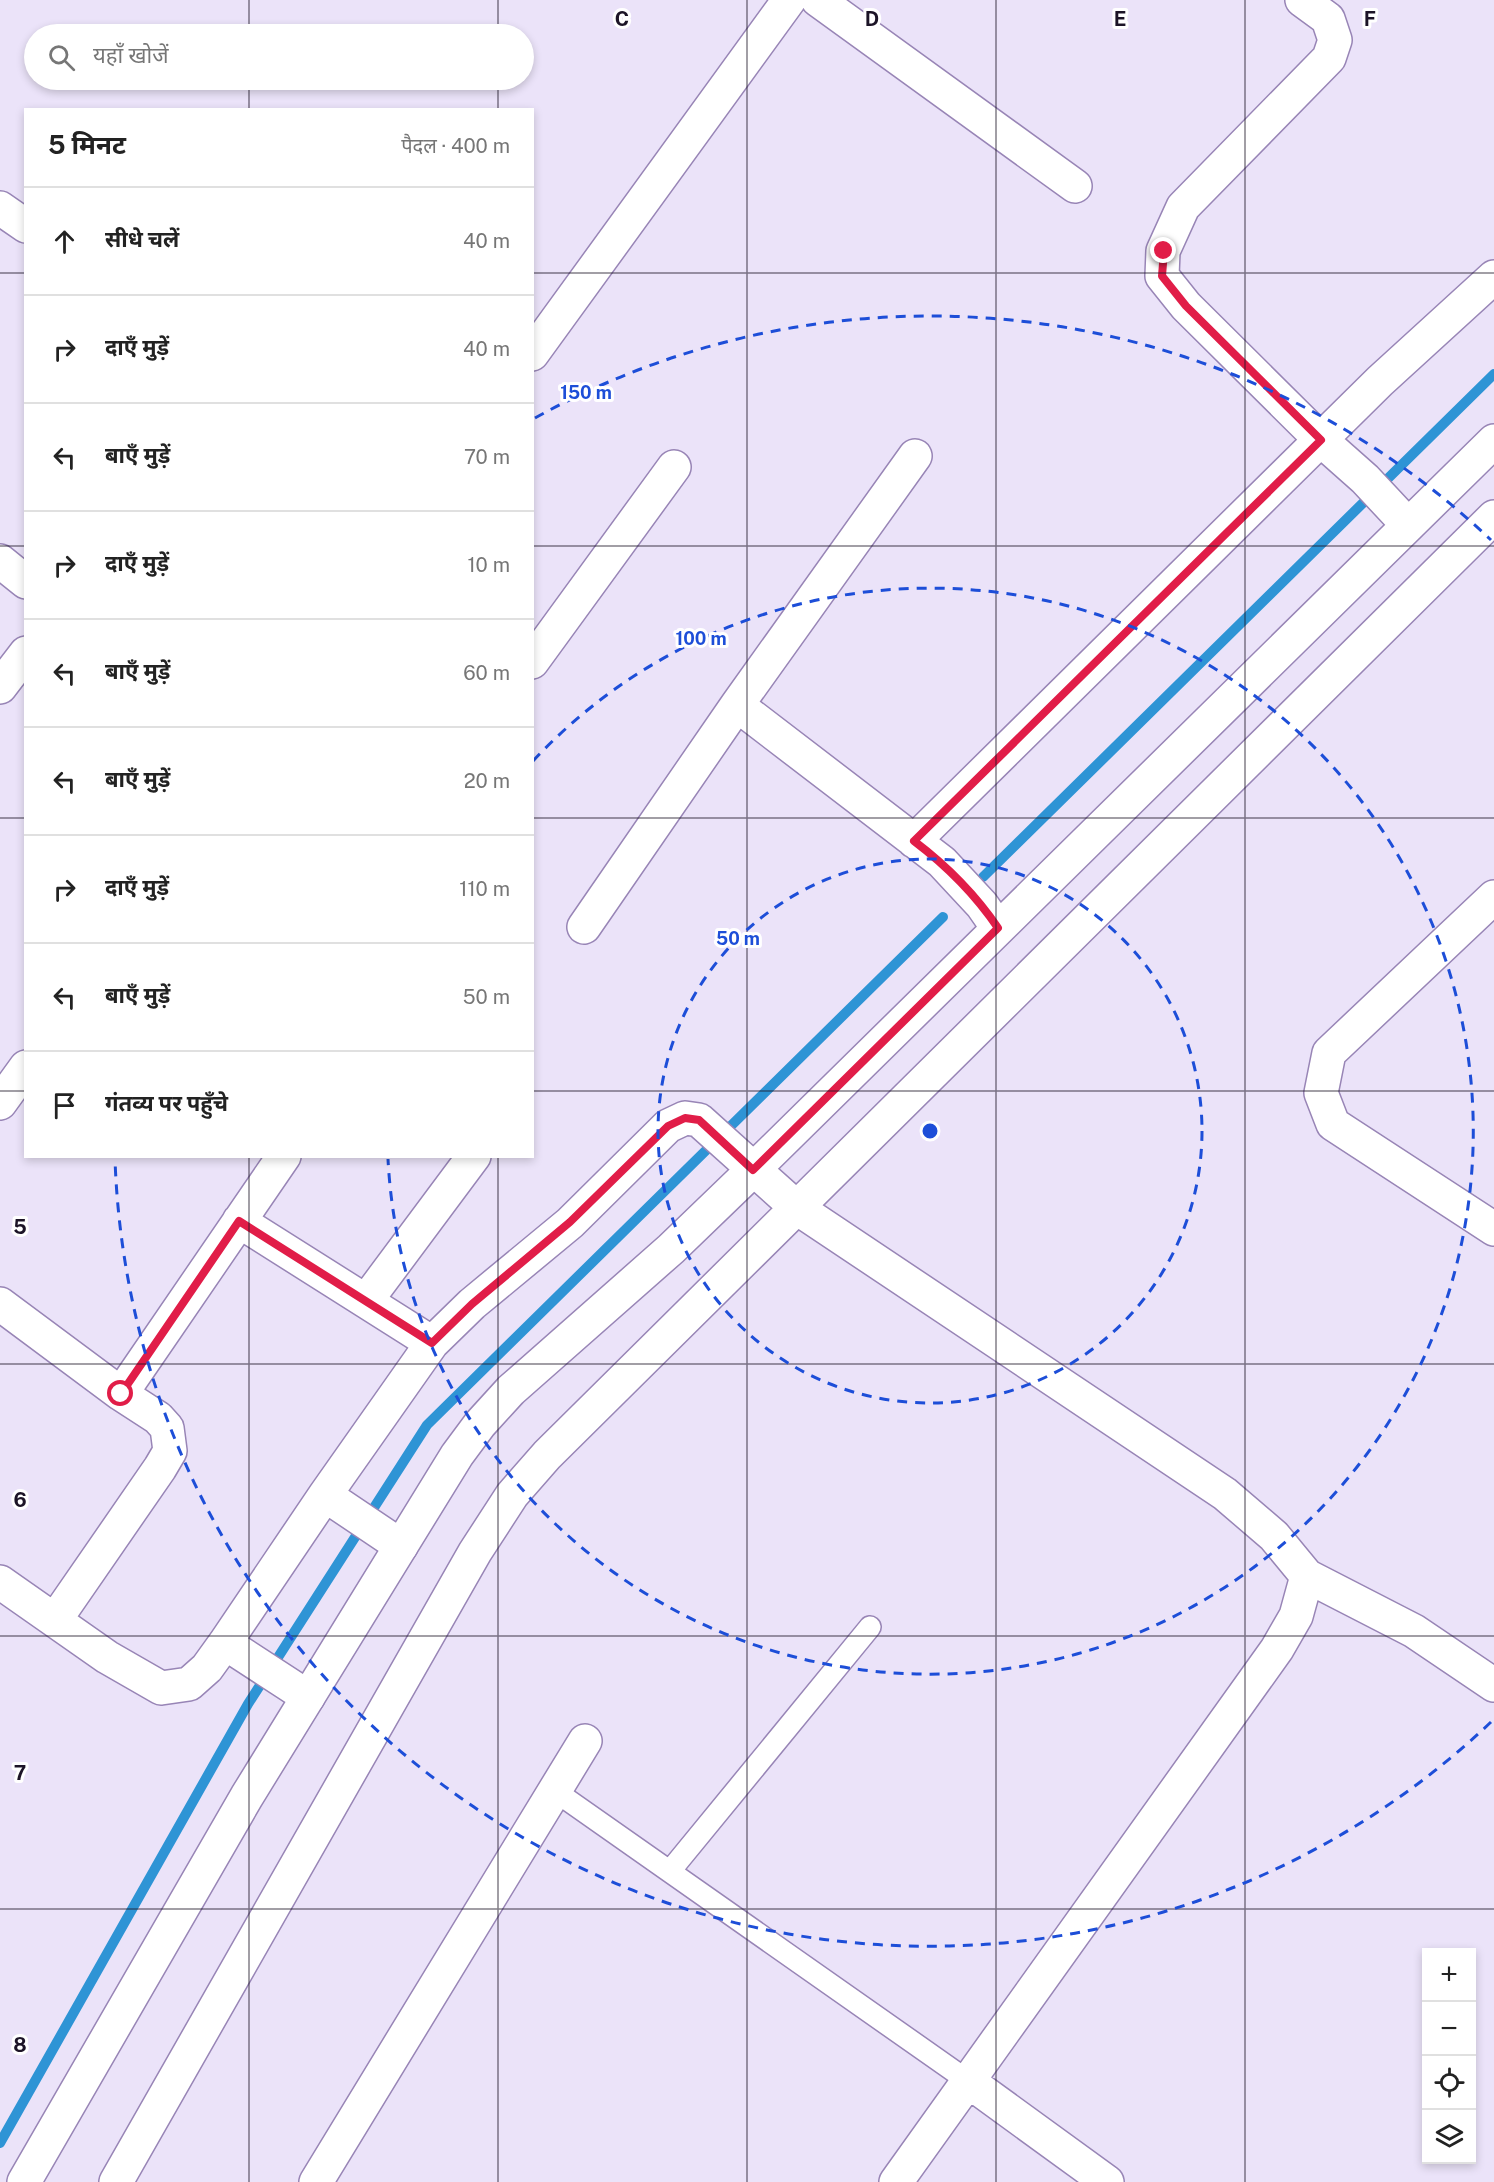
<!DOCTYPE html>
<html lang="hi">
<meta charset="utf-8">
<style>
body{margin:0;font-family:"Public Sans","Noto Sans Devanagari",sans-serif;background:#f2f2f2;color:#222}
.controls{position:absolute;right:18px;bottom:18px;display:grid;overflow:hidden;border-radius:0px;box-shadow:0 3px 9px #0003}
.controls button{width:54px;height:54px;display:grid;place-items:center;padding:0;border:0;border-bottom:2px solid #e0e0e0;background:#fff;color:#222;font:30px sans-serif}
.stop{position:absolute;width:18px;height:18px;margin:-14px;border:4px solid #e11d48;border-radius:50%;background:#fff}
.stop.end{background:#e11d48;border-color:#fff;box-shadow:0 2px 6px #0008}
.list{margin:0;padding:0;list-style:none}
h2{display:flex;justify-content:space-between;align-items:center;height:78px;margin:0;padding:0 24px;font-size:26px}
h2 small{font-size:20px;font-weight:400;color:#767676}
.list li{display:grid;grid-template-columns:39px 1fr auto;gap:18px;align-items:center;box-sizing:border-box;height:108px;padding:0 24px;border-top:2px solid #e0e0e0}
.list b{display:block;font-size:22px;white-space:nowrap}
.list em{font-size:20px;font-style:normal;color:#767676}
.icon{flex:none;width:33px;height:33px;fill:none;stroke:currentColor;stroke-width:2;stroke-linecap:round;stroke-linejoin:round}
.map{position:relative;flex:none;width:1494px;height:2182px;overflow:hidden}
.search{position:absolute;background:#fff;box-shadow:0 3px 9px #0003;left:24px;top:24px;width:510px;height:66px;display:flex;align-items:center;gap:15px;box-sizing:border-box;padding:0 21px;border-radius:33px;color:#767676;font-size:22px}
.panel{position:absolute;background:#fff;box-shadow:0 3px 9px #0003;left:24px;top:108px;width:510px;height:1050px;border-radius:0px}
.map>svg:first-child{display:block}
</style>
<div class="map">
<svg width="1494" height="2182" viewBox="0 0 1494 2182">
<rect width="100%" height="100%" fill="#ebe3f9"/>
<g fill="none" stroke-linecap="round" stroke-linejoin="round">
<path stroke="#2e94d5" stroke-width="10" d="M983 877 1494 374
M0 2143 248 1704 427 1425 943 917"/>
<g stroke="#9885b6" stroke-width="24">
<path id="service" d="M555 1791 968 2081
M670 1871 870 1627"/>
</g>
<g stroke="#9885b6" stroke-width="36">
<path id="minor" d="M818 0 1075 186
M1302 0 1328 19 1335 40 1329 58 1183 207 1163 251 1162 276 1186 306 1321 440 1365 479 1408 525
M0 208 26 226
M532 354 789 0
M0 561 26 582
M532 662 674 467
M0 687 26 653
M737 705 915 456
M914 841 1380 381 1494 277
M1494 897 1329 1053 1321 1093 1333 1124 1494 1229
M584 927 737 705 942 862 982 905 998 928
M0 1103 26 1067
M239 1221 432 1343
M366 1301 474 1156
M0 1304 121 1394 158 1418 167 1428 170 1451 160 1468 55 1620
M121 1394 284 1156
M325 1495 401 1546
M0 1582 107 1657 161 1688 189 1684 207 1668 225 1643 325 1495 432 1343 472 1304 570 1223 668 1126 685 1118 699 1120 797 1208 1225 1494 1274 1536 1307 1576 1414 1631 1494 1685
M225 1643 308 1697
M968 2081 1107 2182
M116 2182 475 1552 512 1495 547 1455 1494 517
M316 2182 585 1741
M896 2182 1277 1649 1296 1616 1307 1576"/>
</g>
<g stroke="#9885b6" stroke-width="36">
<path id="tertiary" d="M24 2182 247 1796 457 1455 480 1424 511 1390 671 1249 753 1170 1494 441"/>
</g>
<use href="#service" stroke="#fff" stroke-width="21"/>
<use href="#minor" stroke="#fff" stroke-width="33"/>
<use href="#tertiary" stroke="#fff" stroke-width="33"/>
</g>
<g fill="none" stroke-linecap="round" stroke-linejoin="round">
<path stroke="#e11d48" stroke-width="8" d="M121 1394 239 1221 432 1343 472 1304 570 1222 668 1126 685 1118 699 1120 753 1170 998 928C975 894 947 866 914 841L1321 440 1186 306 1162 276 1164 251"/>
</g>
<path fill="none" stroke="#1c1427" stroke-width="1.5" stroke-opacity="0.55" d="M249 0V34M498 0V34M747 0V2182M996 0V2182M1245 0V2182M249 80V110M498 80V110M0 273H26M532 273H1494M0 546H26M532 546H1494M0 818H26M532 818H1494M0 1091H26M532 1091H1494M249 1156V2182M498 1156V2182M0 1364H1494M0 1636H1494M0 1909H1494"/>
<g fill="none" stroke="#1d4ed8" stroke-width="3" stroke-dasharray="10 8">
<circle cx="930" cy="1131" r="272"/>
<path d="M533 761A543 543 0 1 1 388 1159"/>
<path d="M1491 1722A815 815 0 0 1 115 1159M535 418A815 815 0 0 1 1491 540"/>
</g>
<g font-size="20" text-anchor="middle" font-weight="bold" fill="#1c1427" stroke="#fff" stroke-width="6" stroke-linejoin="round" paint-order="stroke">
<text x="622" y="26">C</text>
<text x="872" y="26">D</text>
<text x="1120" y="26">E</text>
<text x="1370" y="26">F</text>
<text x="20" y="1234">5</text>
<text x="20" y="1507">6</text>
<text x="20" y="1780">7</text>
<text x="20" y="2052">8</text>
</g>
<circle cx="930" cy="1131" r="9" fill="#1d4ed8" stroke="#fff" stroke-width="3"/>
<g font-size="18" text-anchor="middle" font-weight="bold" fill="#1d4ed8" stroke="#fff" stroke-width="6" stroke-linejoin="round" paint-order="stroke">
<text x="586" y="399">150 m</text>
<text x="701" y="645">100 m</text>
<text x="738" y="945">50 m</text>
</g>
</svg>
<div class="controls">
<button>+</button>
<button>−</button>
<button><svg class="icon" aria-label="locate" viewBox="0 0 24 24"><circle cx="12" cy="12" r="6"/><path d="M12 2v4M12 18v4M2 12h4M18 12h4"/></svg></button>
<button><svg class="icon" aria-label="layers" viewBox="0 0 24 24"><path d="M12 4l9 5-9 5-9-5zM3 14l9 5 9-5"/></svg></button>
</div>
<div class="stop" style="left:121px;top:1394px"></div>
<div class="stop end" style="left:1164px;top:251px"></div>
<div class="search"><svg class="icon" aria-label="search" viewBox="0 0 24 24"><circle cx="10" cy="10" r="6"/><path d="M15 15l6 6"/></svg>यहाँ खोजें</div>
<section class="panel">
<h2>5 मिनट<small>पैदल · 400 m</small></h2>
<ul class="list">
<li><svg class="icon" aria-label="ahead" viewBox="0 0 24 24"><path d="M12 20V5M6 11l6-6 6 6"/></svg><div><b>सीधे चलें</b></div><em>40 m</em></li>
<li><svg class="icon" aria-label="right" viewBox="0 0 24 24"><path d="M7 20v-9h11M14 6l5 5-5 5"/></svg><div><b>दाएँ मुड़ें</b></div><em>40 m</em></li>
<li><svg class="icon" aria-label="left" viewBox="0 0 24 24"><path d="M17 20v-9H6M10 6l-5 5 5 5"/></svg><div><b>बाएँ मुड़ें</b></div><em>70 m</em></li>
<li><svg class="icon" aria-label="right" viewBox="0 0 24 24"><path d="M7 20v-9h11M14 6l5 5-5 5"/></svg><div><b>दाएँ मुड़ें</b></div><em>10 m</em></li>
<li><svg class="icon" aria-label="left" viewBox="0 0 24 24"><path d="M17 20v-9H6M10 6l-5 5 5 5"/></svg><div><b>बाएँ मुड़ें</b></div><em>60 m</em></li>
<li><svg class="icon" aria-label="left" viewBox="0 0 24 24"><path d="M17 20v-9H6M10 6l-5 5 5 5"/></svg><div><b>बाएँ मुड़ें</b></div><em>20 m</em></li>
<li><svg class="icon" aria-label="right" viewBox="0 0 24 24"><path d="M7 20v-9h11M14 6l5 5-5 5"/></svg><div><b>दाएँ मुड़ें</b></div><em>110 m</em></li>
<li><svg class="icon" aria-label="left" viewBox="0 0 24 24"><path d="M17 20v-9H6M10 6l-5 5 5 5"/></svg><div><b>बाएँ मुड़ें</b></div><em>50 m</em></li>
<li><svg class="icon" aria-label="arrive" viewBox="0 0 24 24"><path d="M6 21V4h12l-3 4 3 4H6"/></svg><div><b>गंतव्य पर पहुँचे</b></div></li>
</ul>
</section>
</div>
